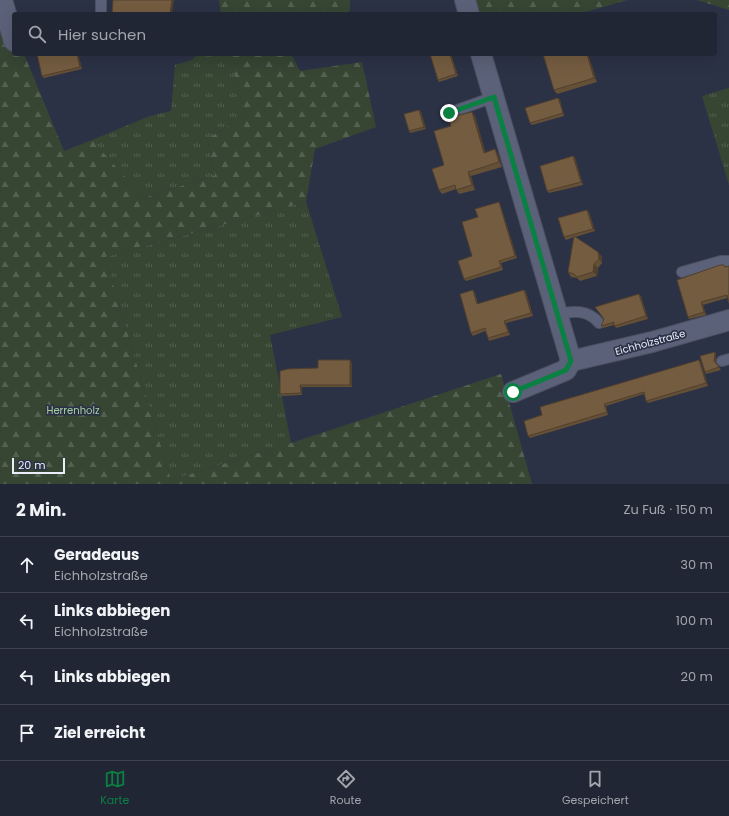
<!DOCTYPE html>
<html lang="de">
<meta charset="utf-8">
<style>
body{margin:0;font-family:Poppins,sans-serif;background:#292e3c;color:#f1f3f6}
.scale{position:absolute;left:12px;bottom:10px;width:53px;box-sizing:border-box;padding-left:4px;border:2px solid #eaeefc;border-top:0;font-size:11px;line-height:14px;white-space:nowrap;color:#eaeefc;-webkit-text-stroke:3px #2c3246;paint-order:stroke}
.stop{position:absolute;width:12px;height:12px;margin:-9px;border:3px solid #0b8043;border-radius:50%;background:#fff}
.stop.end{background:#0b8043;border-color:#fff;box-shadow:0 1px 4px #0008}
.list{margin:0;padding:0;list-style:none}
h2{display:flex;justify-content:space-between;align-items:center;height:52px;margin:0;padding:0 16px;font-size:17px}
h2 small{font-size:13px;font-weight:400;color:#a2a5ac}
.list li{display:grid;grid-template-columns:26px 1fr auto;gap:12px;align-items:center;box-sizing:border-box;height:56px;padding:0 16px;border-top:1px solid #3e434f}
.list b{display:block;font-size:15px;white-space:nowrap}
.list p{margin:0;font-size:13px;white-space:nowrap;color:#a2a5ac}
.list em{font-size:13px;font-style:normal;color:#a2a5ac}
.icon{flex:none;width:22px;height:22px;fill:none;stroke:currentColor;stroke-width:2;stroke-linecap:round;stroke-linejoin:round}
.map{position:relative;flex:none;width:729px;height:484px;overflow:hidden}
.search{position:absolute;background:#212634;box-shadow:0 4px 16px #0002;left:12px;right:12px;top:12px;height:44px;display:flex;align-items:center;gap:10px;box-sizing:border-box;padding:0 14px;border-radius:4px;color:#a2a5ac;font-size:15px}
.sheet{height:276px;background:#212634}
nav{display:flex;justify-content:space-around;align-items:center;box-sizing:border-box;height:56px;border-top:1px solid #3e434f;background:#212634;font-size:11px;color:#a2a5ac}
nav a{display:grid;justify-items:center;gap:2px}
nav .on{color:#0b8043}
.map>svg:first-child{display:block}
</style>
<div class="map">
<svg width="729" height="484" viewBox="0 0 729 484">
<defs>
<pattern id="grass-tufts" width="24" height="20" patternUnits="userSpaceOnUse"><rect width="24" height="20" fill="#364633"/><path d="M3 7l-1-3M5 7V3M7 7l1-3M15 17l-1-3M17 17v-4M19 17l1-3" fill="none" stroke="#536151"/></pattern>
<pattern id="forest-firs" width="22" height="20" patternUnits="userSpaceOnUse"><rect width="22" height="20" fill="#364633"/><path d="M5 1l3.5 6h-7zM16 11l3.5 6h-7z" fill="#536151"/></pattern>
</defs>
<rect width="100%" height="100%" fill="#2c3246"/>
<path fill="url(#grass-tufts)" d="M198 54H229L245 115 207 139 215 175 144 198 92 140 150 116 171 111 175 65 192 60Z
M729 88V185L702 96Z
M306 202 342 317 270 335 291 443 171 480 105 257Z"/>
<path fill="url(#forest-firs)" d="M0 0H13L16 14H14V54H24L64 151 92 140 144 198 215 175 207 139 245 115 229 54H291L300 71 362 62 376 127 315 149 306 202 105 257 171 480 291 443 501 374 532 484H0Z
M219 0H350V11L340 14H221Z
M474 0H628L578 14H478Z
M697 0H729V10Z"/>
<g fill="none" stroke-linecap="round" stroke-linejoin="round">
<g stroke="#4c5062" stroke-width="12">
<path id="lane" d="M101 14V0
M449 113 494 97
M682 272 721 261H729
M557 315C572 310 589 310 599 323
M722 361 729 359"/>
</g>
<g stroke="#4c5062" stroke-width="22">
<path id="street" d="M2 0 14 41
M465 0 469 14
M481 54 571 361 652 342 729 320
M513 392 566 370 571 361"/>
</g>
<use href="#lane" stroke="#5b6178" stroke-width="10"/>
<use href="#street" stroke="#5b6178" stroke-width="20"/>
</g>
<path fill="#644f37" d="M37 54H78L82 69 44 78 42 76Z
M451 54 458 76 439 82 438 80Z
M543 54H588L597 82 557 94 554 90Z
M558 98 560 100 564 116 532 125 530 123Z
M419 110 421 112 426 129 410 133 409 131Z
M472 112 475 116 485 152 498 154 502 167 471 176 475 190 459 194 456 189 442 194 439 190 444 165 451 126Z
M573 156 575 158 583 185 549 193 547 191Z
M499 202 500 204 517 258 501 263 503 270 466 281 464 279 472 256 478 217Z
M589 212 595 231 575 237 598 252 602 257V263L598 268 597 276 580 281 577 278 571 277 568 272 574 237 566 240 564 237Z
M720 265 727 298 703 305 706 315 689 319 688 317Z
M473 290 475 293 478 304 524 290 526 292 533 316 506 323 510 335 489 341 488 338 485 331 473 336 471 333Z
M641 296 648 319 616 328 614 325 603 328 601 326Z
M715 352 716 354V363L721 370 706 374 705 372Z
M699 360 701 363 708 386 648 403 646 401 644 394 606 406 608 415 530 438 528 436 542 415Z
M352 363V387H302V395L282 396 280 394 318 368Z"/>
<path fill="#51402d" d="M172 0H174L172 14H170Z
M77 54H78L82 69 80 67Z
M450 54H451L458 76 456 74Z
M587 54H588L597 82 594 78Z
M558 98 560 100 564 116Z
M419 110 421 112 426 129 424 127Z
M472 112 475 116 487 157 484 153Z
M495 149 498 154 502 167 499 162Z
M573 156 575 158 583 185 581 182Z
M468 172 471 176 475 190 472 185Z
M499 202 500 204 517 258 515 256Z
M587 210 589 212 595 231 593 229Z
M598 252 602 257V263L599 259Z
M594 264 598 268 597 276 593 272Z
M473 290 475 293 478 307 477 304Z
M524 290 526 292 533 316 531 313Z
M639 294 641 296 648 319 646 316Z
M701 302 703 305 706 315 704 312Z
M504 321 506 323 510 335 508 332Z
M715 352 716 354V363L714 361Z
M350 360 352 363V387L350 385Z
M699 360 701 363 708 386 706 383Z
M300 385 302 387V395L301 393Z
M604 404 606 406 608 415 607 412Z"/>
<path fill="#745c40" stroke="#51402d" d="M113 0H172L170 14H112Z
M37 54H77L80 67 42 76Z
M430 54H450L456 74 438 80Z
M543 54H587L594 78 554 90Z
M558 98 563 113 530 123 525 108Z
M419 110 424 127 409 131 404 114Z
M472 112 484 153 495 149 499 162 468 172 472 185 456 190 455 185 439 190 432 169 444 165 434 131 451 126 448 118Z
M573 156 581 182 547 191 540 166Z
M499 202 515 256 499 261 501 267 464 279 458 261 472 256 462 222 478 217 475 209Z
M587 210 593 229 564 237 558 218Z
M574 236 598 252 599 259 594 264 593 272 577 277 574 274 568 272Z
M720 265H724L725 267 729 266V303L727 295 701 302 704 312 688 317 677 280Z
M473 290 477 304 524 290 531 313 504 321 508 332 488 338 485 328 471 333 460 294Z
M639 294 646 316 614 326V322L601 326 604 319 595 307Z
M715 352 714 361 719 367 705 372 700 356Z
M318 360H350V385H300L301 393 280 394V371L288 369 318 368Z
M699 360 706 383 646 401 644 392 604 404 607 412 528 436 524 421 542 415 540 407Z"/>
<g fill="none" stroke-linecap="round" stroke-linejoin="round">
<path stroke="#0b8043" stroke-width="5" d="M449 113 494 97 571 361 566 370 513 392"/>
</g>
<g text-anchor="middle" stroke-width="3.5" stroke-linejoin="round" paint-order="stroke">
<g font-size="10" fill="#eaeefc" stroke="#2c3246">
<text transform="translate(650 342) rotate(-15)" y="4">Eichholzstraße</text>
</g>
<g font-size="10" fill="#a4ce9d" stroke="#2c3246">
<text x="73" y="414">Herrenholz</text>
</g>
</g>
</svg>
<div class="scale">20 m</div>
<div class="stop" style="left:513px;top:392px"></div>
<div class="stop end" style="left:449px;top:113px"></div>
<div class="search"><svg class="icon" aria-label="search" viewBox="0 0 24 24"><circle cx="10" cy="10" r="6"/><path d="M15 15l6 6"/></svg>Hier suchen</div>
</div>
<section class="sheet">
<h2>2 Min.<small>Zu Fuß · 150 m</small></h2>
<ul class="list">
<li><svg class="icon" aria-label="ahead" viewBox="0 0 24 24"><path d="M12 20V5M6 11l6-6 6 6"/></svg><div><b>Geradeaus</b><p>Eichholzstraße</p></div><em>30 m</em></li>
<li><svg class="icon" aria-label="left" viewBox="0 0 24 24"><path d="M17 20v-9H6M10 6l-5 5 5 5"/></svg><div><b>Links abbiegen</b><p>Eichholzstraße</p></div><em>100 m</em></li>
<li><svg class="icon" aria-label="left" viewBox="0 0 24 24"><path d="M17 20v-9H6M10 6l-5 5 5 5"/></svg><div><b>Links abbiegen</b></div><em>20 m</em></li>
<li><svg class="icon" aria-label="arrive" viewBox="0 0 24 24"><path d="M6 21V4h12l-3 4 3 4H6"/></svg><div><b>Ziel erreicht</b></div></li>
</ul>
</section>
<nav>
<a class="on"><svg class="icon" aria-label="map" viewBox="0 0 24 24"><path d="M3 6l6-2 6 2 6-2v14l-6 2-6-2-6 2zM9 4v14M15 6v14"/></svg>Karte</a>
<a><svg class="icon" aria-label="directions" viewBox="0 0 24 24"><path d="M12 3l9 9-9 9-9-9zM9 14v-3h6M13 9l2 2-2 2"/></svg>Route</a>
<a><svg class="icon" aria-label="saved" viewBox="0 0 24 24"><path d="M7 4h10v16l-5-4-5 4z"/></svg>Gespeichert</a>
</nav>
